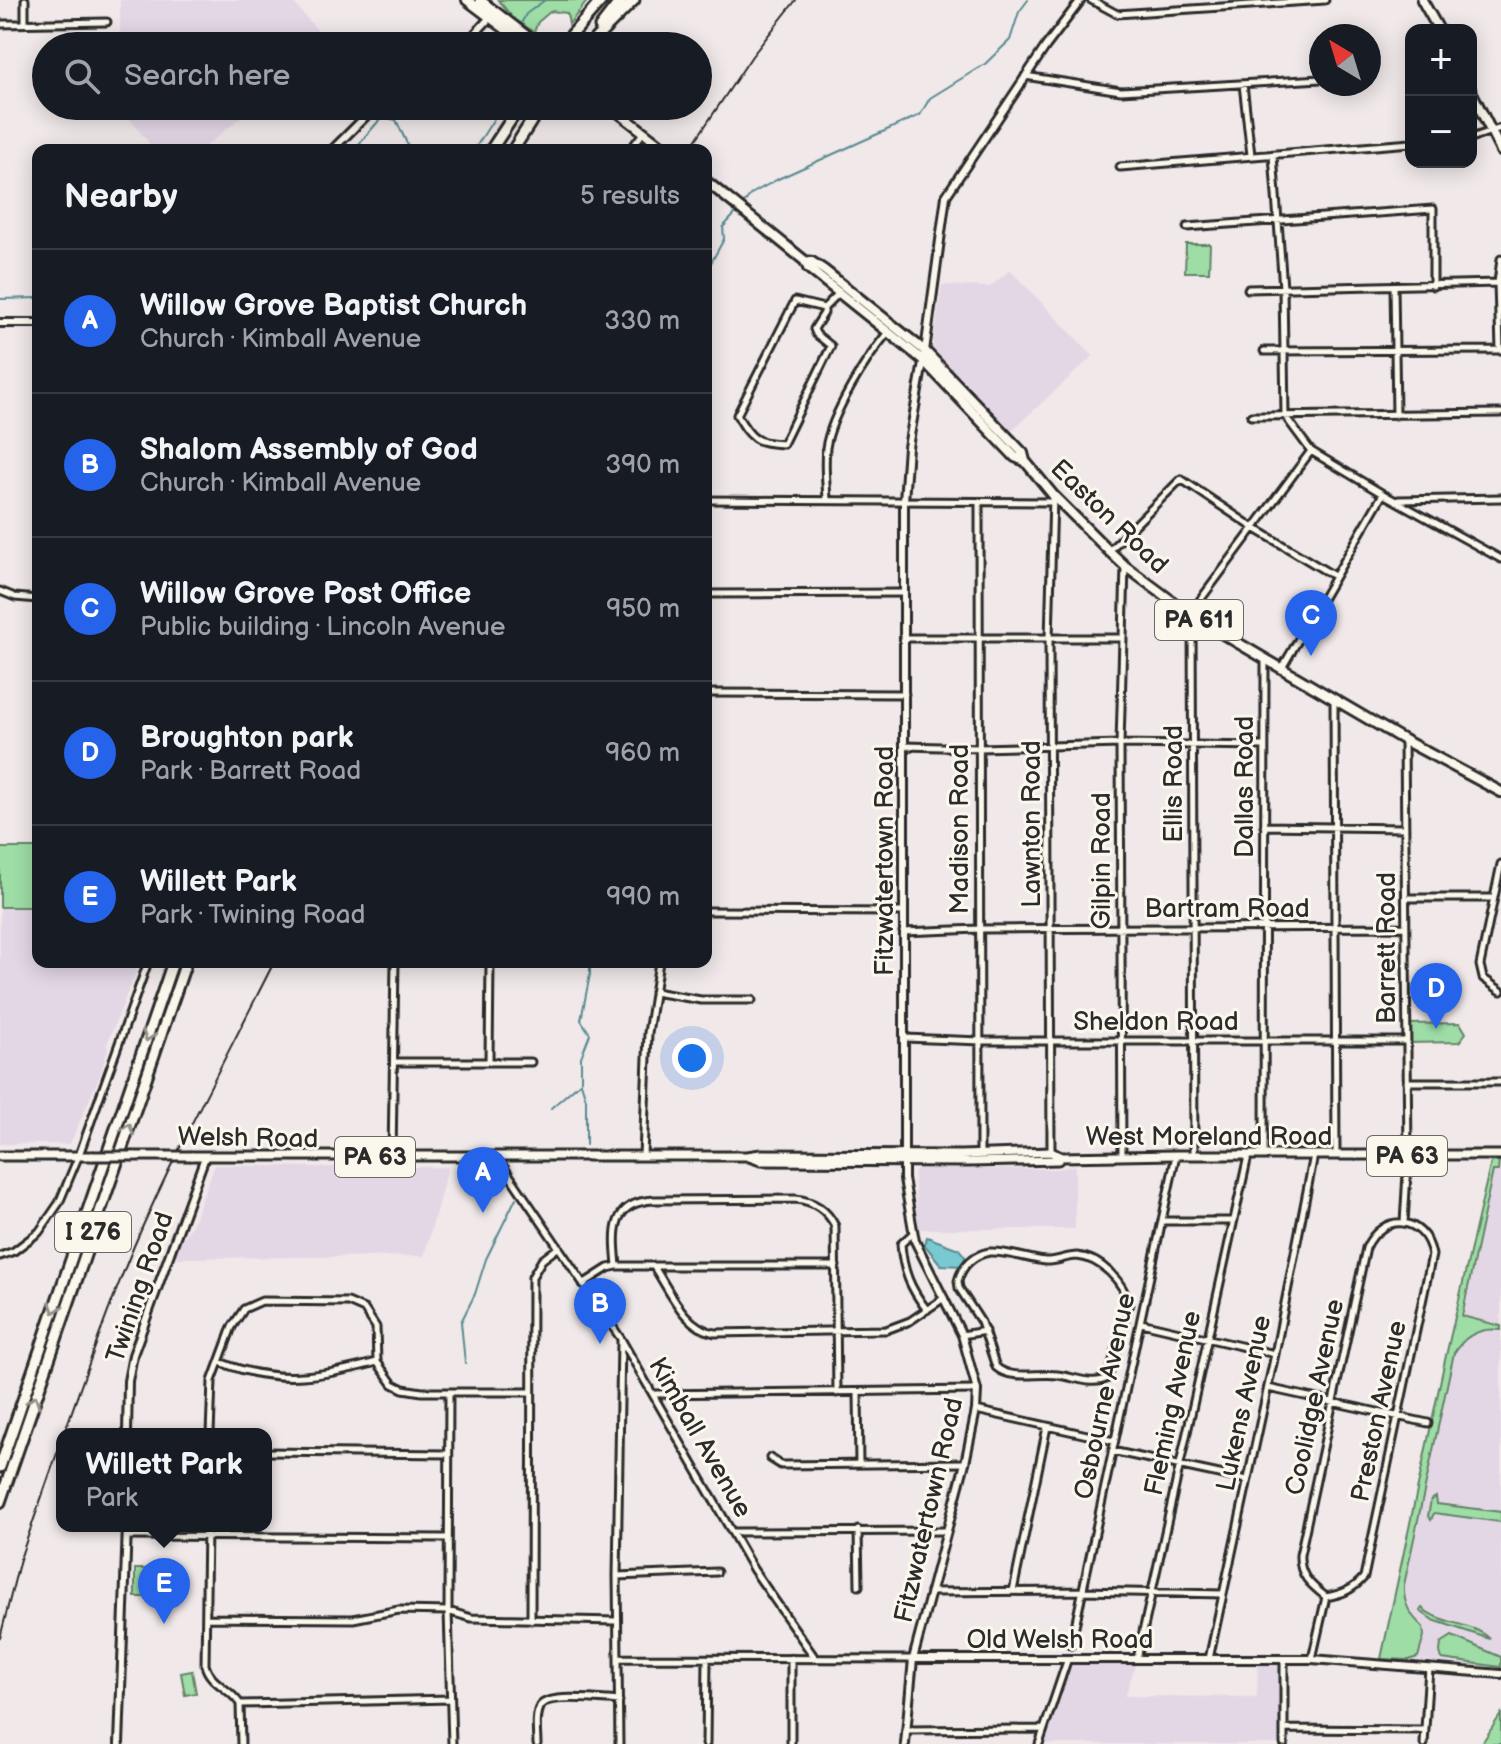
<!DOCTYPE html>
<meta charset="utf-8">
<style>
body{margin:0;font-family:"Balsamiq Sans",sans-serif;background:#242831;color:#f1f3f6}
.controls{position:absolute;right:24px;top:24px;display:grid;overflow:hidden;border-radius:16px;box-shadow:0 4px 20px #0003}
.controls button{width:72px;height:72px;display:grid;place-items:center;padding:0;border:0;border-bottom:2px solid #363941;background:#171b24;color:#f1f3f6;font:40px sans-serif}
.compass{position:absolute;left:1309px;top:24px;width:72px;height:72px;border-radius:50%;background:#171b24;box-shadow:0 4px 20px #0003;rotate:322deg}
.you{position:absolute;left:692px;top:1058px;width:28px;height:28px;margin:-20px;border:6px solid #fff;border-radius:50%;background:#1a73e8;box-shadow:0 0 0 12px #1a73e833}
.badge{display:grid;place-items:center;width:52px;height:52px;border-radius:50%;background:#2563eb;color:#fff;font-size:26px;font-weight:700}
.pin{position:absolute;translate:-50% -66px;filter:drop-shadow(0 2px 4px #0008)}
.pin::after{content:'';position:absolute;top:42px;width:28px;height:24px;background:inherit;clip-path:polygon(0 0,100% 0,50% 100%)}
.popup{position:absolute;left:56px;top:1428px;width:216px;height:104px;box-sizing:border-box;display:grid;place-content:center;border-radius:16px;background:#171b24;filter:drop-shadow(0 2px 6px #0005);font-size:26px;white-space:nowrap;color:#9ea1a6}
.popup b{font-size:30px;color:#f1f3f6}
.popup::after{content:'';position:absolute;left:50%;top:100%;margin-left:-16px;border:16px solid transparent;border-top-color:#171b24}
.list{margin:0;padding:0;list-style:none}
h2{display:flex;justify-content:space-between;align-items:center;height:104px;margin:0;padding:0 32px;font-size:34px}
h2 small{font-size:26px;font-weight:400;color:#9ea1a6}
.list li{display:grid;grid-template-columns:52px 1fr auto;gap:24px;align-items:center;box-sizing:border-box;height:144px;padding:0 32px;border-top:2px solid #363941}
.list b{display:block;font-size:30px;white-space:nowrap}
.list p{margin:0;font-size:26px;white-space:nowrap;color:#9ea1a6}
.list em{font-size:26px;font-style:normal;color:#9ea1a6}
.icon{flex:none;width:44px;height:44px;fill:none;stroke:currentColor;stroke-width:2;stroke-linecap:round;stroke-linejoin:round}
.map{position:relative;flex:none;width:1501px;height:1744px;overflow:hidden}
.search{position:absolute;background:#171b24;box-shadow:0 4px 20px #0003;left:32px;top:32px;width:680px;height:88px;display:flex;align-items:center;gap:20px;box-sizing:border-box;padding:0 28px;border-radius:44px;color:#9ea1a6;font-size:30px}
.panel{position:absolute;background:#171b24;box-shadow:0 4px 20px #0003;left:32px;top:144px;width:680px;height:824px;border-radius:16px}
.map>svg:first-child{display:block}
</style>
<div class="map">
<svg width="1501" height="1744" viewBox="0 0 1501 1744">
<rect width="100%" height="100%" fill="#f0e8e9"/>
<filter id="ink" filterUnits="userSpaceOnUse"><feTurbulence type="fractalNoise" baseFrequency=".0125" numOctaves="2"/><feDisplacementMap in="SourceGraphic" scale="16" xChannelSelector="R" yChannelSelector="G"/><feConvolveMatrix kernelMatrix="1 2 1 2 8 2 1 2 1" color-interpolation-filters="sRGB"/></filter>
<g filter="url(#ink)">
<path fill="#e3d7e6" d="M120 0H291L330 45 120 46Z
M255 106 201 150H155L120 107Z
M1010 270 1093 356 1010 432 964 381 932 350 942 285 990 287Z
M0 907H38V962H140L107 1044 108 1049 100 1075 70 1144H0Z
M1501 1161V1667L1380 1657 1454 1315H1457L1491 1162Z
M215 1165 312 1167H448L424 1256 178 1258 175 1255 179 1244 191 1227Z
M1075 1165V1229H918L914 1175 917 1169H1058Z
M1136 1663 1125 1696 1257 1697 1258 1664 1280 1665 1279 1744H1042L1070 1664Z"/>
<path fill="#9edda6" stroke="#648468" stroke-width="2" d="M498 0H588L569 24 567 13 551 11 538 22 534 32 513 18Z
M1186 244H1210L1209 272H1185Z
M0 848H38V907H0Z
M1460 1023 1466 1033 1459 1042 1408 1043V1024Z
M1499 1161 1498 1171H1493L1462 1316 1501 1326V1330C1480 1327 1465 1335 1454 1353L1404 1585C1403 1604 1410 1615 1423 1627L1424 1636 1418 1657 1409 1660 1381 1659 1445 1360 1491 1162Z
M1436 1497 1437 1504 1501 1512V1522L1434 1513 1431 1520 1428 1516 1431 1500Z
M135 1569H162L161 1597H135Z
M1422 1608C1441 1625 1473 1622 1490 1639L1433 1620 1420 1611Z
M1452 1636 1501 1657V1667L1442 1659 1440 1652 1441 1643Z
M192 1671 196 1693 185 1695 181 1673Z
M1501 1714V1744H1484L1482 1743Z"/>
<path fill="#78c9d1" stroke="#598a8f" stroke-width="2" d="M927 1237 959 1249 965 1257 962 1266 941 1265 924 1244Z"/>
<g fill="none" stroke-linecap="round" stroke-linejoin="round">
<path stroke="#598a8f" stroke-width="2" d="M521 24 526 14 545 0
M354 150 382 117 396 120 410 150
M474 150 502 106
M741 207 751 194 778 179 920 115 930 98 985 64 1010 40 1019 12 1028 0
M706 272 724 239 723 227 737 212
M0 299 38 298
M581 1083 586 1099V1145
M551 1108 581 1082V1057L590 1034 581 1020 590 974V962
M465 1363 461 1322 475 1294 486 1259 516 1198"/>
<g stroke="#2b2b2b" stroke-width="11">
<path id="minor" d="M25 0V23
M1091 0 1117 14 1325 0
M0 24 107 22
M1025 76 1121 91 1321 79
M1243 84 1251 155
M1471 138 1501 128
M630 150 643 133
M1273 155 1283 288 1285 416 1311 451 1383 494 1501 559
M1120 167 1411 143
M1187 227 1433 209V286
M1394 286 1396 415
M1248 289 1498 283
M824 308 795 301 737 415C751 439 755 443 783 444L831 346 816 334 814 329 824 313V308L839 293
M1500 350 1498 283 1501 259
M1264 351 1501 350
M1251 416 1501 413
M827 499C826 482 824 465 826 448 831 414 866 359 888 332
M706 500 1053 502
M1398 500 1501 498
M979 503 980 1154
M1110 550 1181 479 1254 528 1334 576
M0 591 15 597 38 599
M706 594 904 593
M905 638H1122
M1282 668 1383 494
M706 693 905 694
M1334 700 1336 1155
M905 746 979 748 1120 744 1264 746
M1264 826 1405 828
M1501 864 1480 965 1483 978 1501 991
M1406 898H1493
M706 911 903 912
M903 932 979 929 1406 927
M654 992 701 1000H752
M905 1038 981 1041H1407
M394 1062H531
M489 1062 490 962
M1407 1082H1501
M1051 1152 1049 639 1053 497
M1194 1155 1192 616 1195 607 1311 451
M1264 1155 1265 659
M643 1156 648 1033 659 962
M1122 1156 1120 744 1125 566
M392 1157 395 962
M497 1157 621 1339 753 1569 815 1658
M1162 1221H1232
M1404 1223 1408 1156 1404 741
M913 1233 901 1244C903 1271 910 1288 927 1310
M989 1252C1009 1251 1026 1259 1045 1261 1056 1262 1066 1256 1077 1256 1101 1258 1124 1282 1129 1305L1108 1378C1092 1386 1075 1377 1058 1375 1038 1372 1012 1381 996 1367L981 1322 959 1288 958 1281C962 1265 974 1255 989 1252Z
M0 1256 14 1251 39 1232 59 1203 79 1155 148 962
M617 1266H836
M654 1267C670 1291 684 1328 715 1333L886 1330 910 1321 944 1298
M583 1284 608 1268 617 1266C614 1233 610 1202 654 1200L796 1199C814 1201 827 1210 835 1226L837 1393
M1141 1323 1275 1354
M962 1335 985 1331
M220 1362C275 1385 322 1377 377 1362
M1268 1388 1428 1423
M449 1392 448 1611 452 1744
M858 1393 859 1464
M655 1394 977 1390
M976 1410 1114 1441
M210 1434 212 1381 232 1327 244 1309 262 1301 348 1302 364 1309 376 1327 377 1362 393 1384 403 1389 422 1392H530
M1112 1451 1247 1480
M266 1452 448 1454
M770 1458 781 1465 965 1463
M207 1526 205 1665C210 1684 230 1688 240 1704L241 1744
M858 1530 859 1586
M733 1532 947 1531
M127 1536 448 1538
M617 1576 717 1572
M1013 1591 1047 1427
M930 1592 1082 1591 1223 1594
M207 1618 353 1619 399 1610 448 1611 471 1618 617 1621
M531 1620 532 1277 542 1260 559 1247
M1071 1645 1176 1155
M619 1658 913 1659
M791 1658V1744
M1137 1659 1248 1156
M1209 1659 1275 1354 1314 1155
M1312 1659 1326 1597C1311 1585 1299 1576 1300 1555L1366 1248C1382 1212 1425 1215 1432 1255L1364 1577C1353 1590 1342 1594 1326 1597
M1284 1660V1744
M240 1704 450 1699
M1284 1729 1425 1730
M906 1730 1044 1729
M537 1744C537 1733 534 1716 540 1706 548 1693 604 1700 619 1701
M619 1744 617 1576 621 1341
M706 1744 707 1660
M1039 1744 1067 1661
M1424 1744 1429 1668"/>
</g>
<g stroke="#2b2b2b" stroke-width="12">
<path id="tertiary" d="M464 46 493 14
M332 150 376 106
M0 323H38
M127 1434 128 1381 133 1355 205 1157
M913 1659H1312L1501 1674
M119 1744 127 1526
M905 1744 913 1659 965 1463 976 1410 977 1390 962 1335 915 1241 904 1179V501L908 447 925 351 946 196 1046 46 1081 0"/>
</g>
<g stroke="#2b2b2b" stroke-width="13">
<path id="primary" d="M0 1156H93
M134 1156H166
M191 1156H747L761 1154 961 1155 1051 1152 1061 1157
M749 1157 761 1161 969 1162 1058 1160 1061 1157 1176 1155H1501"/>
</g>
<g stroke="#2b2b2b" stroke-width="14">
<path id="trunk" d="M467 0 528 46
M480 0 540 46
M1422 0 1439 30
M1471 91 1501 151
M610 106 667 150
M706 181 805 261 808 268 923 360 1015 457 1025 461
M805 261 812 262 824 270 925 351 1023 453 1025 461 1053 495 1109 551 1125 566 1192 616 1404 740 1501 792"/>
</g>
<g stroke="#2b2b2b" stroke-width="15">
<path id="motorway" d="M600 27 621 0
M562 46 602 0
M588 46 634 0
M491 150 520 106
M513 150 541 106
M0 1467 173 962
M0 1502 186 962"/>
</g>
<use href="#minor" stroke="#fbf7ec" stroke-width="5"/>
<use href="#tertiary" stroke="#fbf7ec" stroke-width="6"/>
<use href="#primary" stroke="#fbf7ec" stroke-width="7"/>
<use href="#trunk" stroke="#fbf7ec" stroke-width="8"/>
<use href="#motorway" stroke="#fbf7ec" stroke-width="9"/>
<path stroke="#2b2b2b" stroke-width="2" d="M689 150 752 56 796 0
M64 1434C86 1371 108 1308 134 1246 176 1149 227 1056 274 962
M0 1638 20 1559 62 1439"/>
<g stroke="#2b2b2b" stroke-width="13" stroke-linecap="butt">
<path id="primary-bridge" d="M93 1156H134
M166 1156H191"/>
</g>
<use href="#primary-bridge" stroke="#fbf7ec" stroke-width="7"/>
</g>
<defs><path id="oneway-chevron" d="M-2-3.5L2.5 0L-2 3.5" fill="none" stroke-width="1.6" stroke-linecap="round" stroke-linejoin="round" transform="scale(2)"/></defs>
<g stroke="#93918c">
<use href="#oneway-chevron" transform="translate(148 1036) rotate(109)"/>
<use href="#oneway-chevron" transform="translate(128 1129) rotate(-71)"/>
<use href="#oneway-chevron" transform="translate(55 1308) rotate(109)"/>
<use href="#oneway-chevron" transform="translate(34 1401) rotate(-71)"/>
</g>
</g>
<g text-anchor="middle" stroke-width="6" stroke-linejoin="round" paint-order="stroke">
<g fill="#fbf7ec" stroke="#696865" stroke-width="2">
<rect x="1155" y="600" width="88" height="40" rx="6"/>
<rect x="1367" y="1136" width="80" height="40" rx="6"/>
<rect x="335" y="1137" width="80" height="40" rx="6"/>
<rect x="55" y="1212" width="76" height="40" rx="6"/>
</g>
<g font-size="24" font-weight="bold" fill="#2b2b2b">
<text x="1199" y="628">PA 611</text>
<text x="1407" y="1164">PA 63</text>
<text x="375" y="1165">PA 63</text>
<text x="93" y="1240">I 276</text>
</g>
<g font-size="26" fill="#2b2b2b" stroke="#fbf7ec">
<text transform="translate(1110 516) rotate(44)" y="9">Easton Road</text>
<text transform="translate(1173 784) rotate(-90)" y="9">Ellis Road</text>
<text transform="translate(1244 787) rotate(-90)" y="9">Dallas Road</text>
<text transform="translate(1031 824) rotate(-90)" y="9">Lawnton Road</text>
<text transform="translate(959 829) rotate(-90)" y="9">Madison Road</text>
<text transform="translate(884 861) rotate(-90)" y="9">Fitzwatertown Road</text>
<text transform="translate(1101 861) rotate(-90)" y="9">Gilpin Road</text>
<text x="1227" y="917">Bartram Road</text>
<text transform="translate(1386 948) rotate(-90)" y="9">Barrett Road</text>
<text x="1156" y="1030">Sheldon Road</text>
<text x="1209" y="1145">West Moreland Road</text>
<text transform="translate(248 1137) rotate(1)" y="9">Welsh Road</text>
<text transform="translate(139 1287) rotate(-71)" y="9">Twining Road</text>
<text transform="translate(1104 1396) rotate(-78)" y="9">Osbourne Avenue</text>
<text transform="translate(1314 1397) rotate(-78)" y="9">Coolidge Avenue</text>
<text transform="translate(1172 1403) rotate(-78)" y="9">Fleming Avenue</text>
<text transform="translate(1243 1403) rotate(-78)" y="9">Lukens Avenue</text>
<text transform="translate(1378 1411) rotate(-78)" y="9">Preston Avenue</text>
<text transform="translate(701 1437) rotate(60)" y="9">Kimball Avenue</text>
<text transform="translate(928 1510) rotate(-77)" y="9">Fitzwatertown Road</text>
<text x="1060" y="1648">Old Welsh Road</text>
</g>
</g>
</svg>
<div class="controls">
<button>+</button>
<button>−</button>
</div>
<svg class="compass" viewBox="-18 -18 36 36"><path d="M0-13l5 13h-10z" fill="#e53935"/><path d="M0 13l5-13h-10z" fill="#9ea1a6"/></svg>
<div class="you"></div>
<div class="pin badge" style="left:483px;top:1213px">A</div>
<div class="pin badge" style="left:600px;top:1344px">B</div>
<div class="pin badge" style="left:1311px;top:656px">C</div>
<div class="pin badge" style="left:1436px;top:1029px">D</div>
<div class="pin badge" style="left:164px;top:1624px">E</div>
<div class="popup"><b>Willett Park</b>Park</div>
<div class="search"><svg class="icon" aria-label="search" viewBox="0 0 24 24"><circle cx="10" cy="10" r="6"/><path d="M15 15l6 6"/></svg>Search here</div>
<section class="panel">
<h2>Nearby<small>5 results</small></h2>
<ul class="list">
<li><span class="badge">A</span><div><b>Willow Grove Baptist Church</b><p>Church · Kimball Avenue</p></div><em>330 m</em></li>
<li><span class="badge">B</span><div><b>Shalom Assembly of God</b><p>Church · Kimball Avenue</p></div><em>390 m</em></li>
<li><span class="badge">C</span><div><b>Willow Grove Post Office</b><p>Public building · Lincoln Avenue</p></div><em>950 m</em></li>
<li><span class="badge">D</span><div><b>Broughton park</b><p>Park · Barrett Road</p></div><em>960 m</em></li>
<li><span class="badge">E</span><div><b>Willett Park</b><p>Park · Twining Road</p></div><em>990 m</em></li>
</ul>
</section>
</div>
